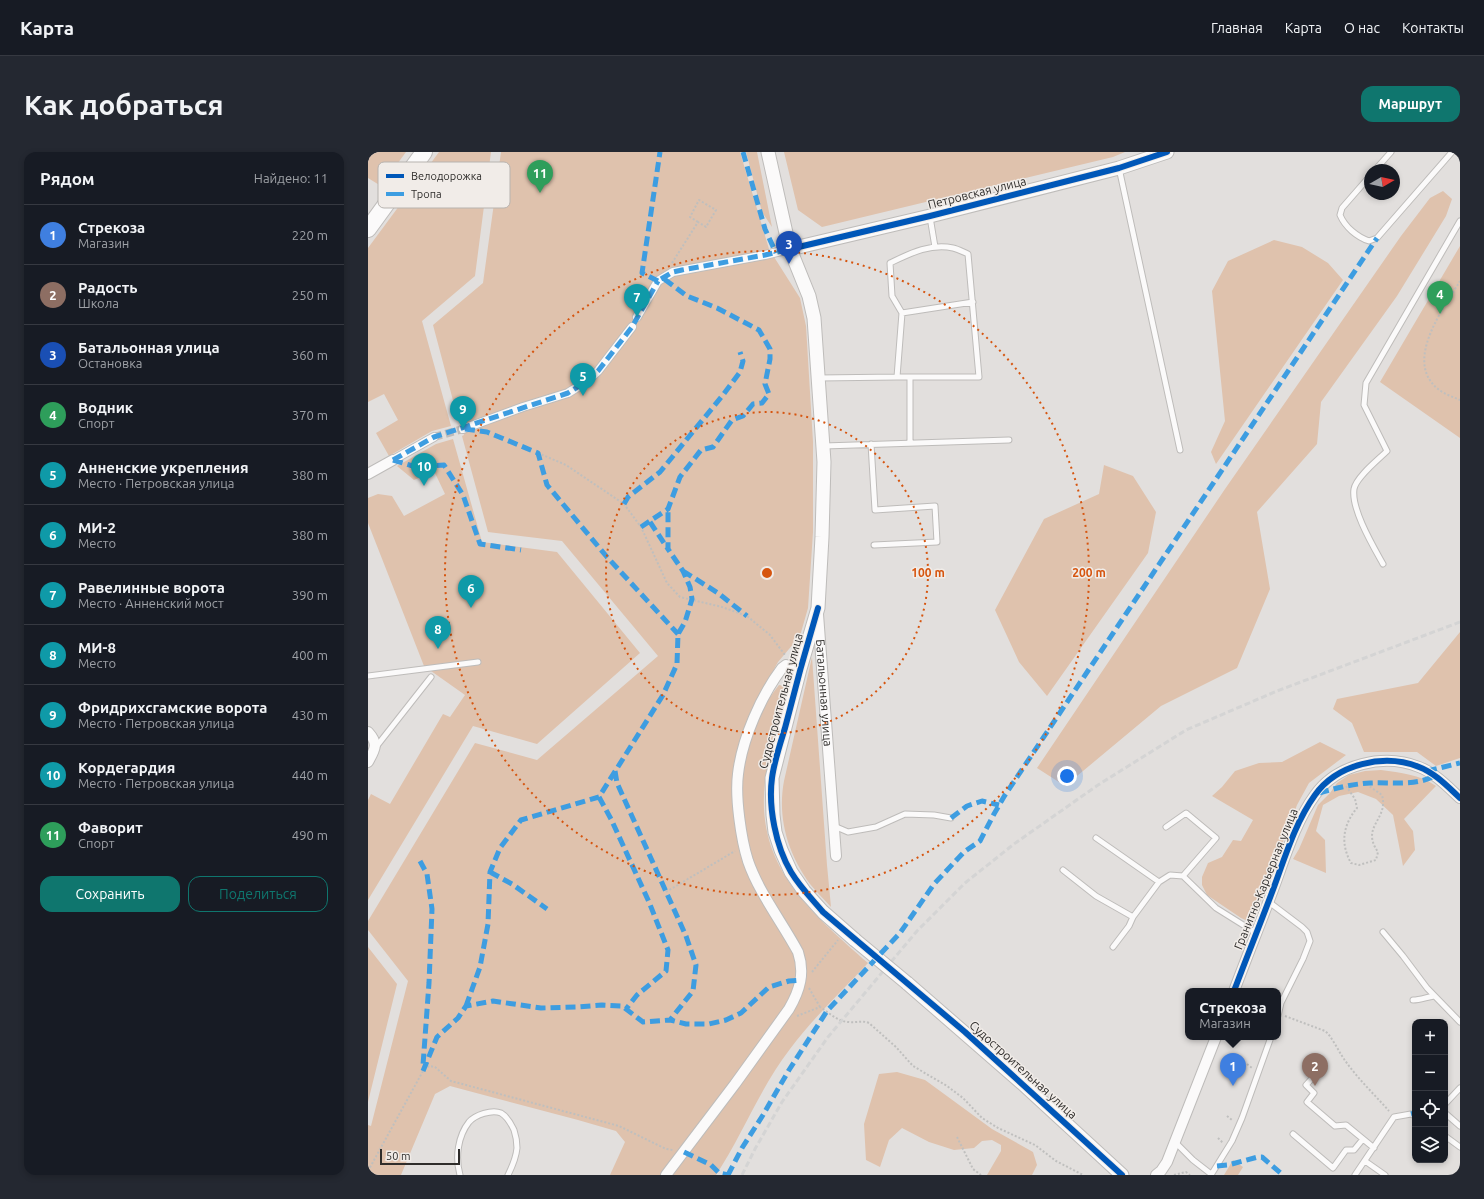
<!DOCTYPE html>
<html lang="ru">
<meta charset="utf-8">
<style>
body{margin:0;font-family:Ubuntu,sans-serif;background:#242831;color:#f1f3f6}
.controls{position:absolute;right:12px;bottom:12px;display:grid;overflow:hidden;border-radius:8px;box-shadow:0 2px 6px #0003}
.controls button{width:36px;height:36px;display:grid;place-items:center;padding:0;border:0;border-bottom:1px solid #363941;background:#171b24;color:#f1f3f6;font:20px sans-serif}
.compass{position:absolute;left:996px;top:12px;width:36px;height:36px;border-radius:50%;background:#171b24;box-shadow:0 2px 6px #0003;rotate:81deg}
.scale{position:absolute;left:12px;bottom:10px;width:80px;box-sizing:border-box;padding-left:4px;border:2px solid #2f2d2b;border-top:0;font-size:11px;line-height:14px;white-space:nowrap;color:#2f2d2b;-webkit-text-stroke:3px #f1ece8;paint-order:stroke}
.you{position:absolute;left:699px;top:624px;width:14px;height:14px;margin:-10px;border:3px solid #fff;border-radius:50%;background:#1a73e8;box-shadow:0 0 0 6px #1a73e833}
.badge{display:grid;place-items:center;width:26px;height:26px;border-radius:50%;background:#0f766e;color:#fff;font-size:13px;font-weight:700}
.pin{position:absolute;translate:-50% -33px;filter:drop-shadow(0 1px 2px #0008)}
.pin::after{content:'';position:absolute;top:21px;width:14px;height:12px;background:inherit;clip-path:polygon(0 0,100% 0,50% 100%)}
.popup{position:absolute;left:817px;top:836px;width:96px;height:52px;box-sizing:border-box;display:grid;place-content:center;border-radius:8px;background:#171b24;filter:drop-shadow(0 1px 3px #0005);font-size:13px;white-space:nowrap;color:#9ea1a6}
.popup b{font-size:15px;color:#f1f3f6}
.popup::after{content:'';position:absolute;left:50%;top:100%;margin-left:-8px;border:8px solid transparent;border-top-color:#171b24}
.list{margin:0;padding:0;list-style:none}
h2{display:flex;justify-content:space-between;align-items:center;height:52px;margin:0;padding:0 16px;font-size:17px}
h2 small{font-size:13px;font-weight:400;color:#9ea1a6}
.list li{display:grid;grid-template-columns:26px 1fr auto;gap:12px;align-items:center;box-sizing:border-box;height:60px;padding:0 16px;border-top:1px solid #363941}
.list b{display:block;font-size:15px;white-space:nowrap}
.list p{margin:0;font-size:13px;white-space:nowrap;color:#9ea1a6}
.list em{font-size:13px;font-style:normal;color:#9ea1a6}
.actions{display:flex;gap:8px;padding:12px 16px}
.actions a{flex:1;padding:9px 0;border:1px solid #0f766e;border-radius:12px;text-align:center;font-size:14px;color:#0f766e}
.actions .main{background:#0f766e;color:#fff}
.icon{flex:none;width:22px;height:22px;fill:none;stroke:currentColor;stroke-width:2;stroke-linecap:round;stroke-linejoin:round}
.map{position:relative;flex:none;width:1092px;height:1023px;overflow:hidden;border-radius:12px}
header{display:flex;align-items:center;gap:24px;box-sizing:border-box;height:56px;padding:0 20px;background:#171b24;border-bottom:1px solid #363941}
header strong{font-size:19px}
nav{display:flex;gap:22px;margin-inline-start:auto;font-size:14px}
.intro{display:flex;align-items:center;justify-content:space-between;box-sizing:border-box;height:96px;padding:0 24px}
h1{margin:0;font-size:28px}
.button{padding:10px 18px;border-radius:12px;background:#0f766e;color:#fff;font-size:14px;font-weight:700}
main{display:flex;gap:24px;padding:0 24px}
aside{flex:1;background:#171b24;border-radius:12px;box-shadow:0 2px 6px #0003}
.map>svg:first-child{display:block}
</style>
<header>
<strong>Карта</strong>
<nav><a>Главная</a><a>Карта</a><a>О нас</a><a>Контакты</a></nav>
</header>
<div class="intro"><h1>Как добраться</h1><a class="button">Маршрут</a></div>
<main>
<aside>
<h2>Рядом<small>Найдено: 11</small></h2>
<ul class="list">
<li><span class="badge" style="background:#3f7fe0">1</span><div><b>Стрекоза</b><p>Магазин</p></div><em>220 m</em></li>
<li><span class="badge" style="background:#8d6e63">2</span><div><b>Радость</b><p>Школа</p></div><em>250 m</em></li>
<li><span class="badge" style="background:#1a4fb4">3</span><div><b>Батальонная улица</b><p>Остановка</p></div><em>360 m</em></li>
<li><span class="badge" style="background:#2e9e5b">4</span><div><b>Водник</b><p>Спорт</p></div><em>370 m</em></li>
<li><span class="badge" style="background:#0f9aa8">5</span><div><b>Анненские укрепления</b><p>Место · Петровская улица</p></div><em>380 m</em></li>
<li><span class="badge" style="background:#0f9aa8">6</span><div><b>МИ-2</b><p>Место</p></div><em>380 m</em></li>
<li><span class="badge" style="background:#0f9aa8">7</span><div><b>Равелинные ворота</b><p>Место · Анненский мост</p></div><em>390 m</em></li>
<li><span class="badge" style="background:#0f9aa8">8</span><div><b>МИ-8</b><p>Место</p></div><em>400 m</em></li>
<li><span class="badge" style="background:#0f9aa8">9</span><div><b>Фридрихсгамские ворота</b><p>Место · Петровская улица</p></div><em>430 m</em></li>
<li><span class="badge" style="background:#0f9aa8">10</span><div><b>Кордегардия</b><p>Место · Петровская улица</p></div><em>440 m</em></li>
<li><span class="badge" style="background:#2e9e5b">11</span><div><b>Фаворит</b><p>Спорт</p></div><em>490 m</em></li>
</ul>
<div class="actions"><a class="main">Сохранить</a><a>Поделиться</a></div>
</aside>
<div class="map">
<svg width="1092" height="1023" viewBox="0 0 1092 1023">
<rect width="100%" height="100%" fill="#e2dfdd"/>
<path fill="#dfc2ad" d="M0 0H38L13 34 0 26Z
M71 0H123L107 124 54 169 83 274 64 279 21 304 8 281 30 268 16 242 0 250V96Z
M133 0H372L401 97 432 146 438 174 445 290V380L440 456 432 484 410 510 390 547 375 586 372 693 427 803 430 825 425 844 295 1023H242L257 990 248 979 210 968 82 934 67 942 33 1023H0V973L3 974 40 829 0 778V769L107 591 169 608 290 504 194 389 120 380 94 284 96 283 93 270 91 271 65 173 115 131Z
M378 0H389L404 75 394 60Z
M416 0H757L745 5 454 75 430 58Z
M1075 39 1084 47 1078 64 1029 144 953 250 949 292 889 360 902 437 869 516 793 554 697 634 669 616 857 337 1033 84 1062 46Z
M906 88 934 95 960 111 975 128 848 312 843 300 857 269 844 139 860 109Z
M1092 94V286L1012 230Z
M85 287 114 390 189 400 272 501 169 592 105 574 0 748V648L3 642 22 652 75 562 82 565 97 543 56 514 0 371V346L10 342 24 344 36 364 77 342 66 319 46 328 29 314 68 292Z
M736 313 765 324 788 360 780 401 679 544 651 510 627 458 676 367 731 342Z
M1092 480V606L1068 614 1049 600H996L984 571 965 557 969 547 1050 531Z
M444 505 459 713 463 755C456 747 448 740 442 732 420 702 409 666 416 629Z
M411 533 417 534C415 546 414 558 412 570 408 590 400 610 397 630 387 715 443 760 500 811 474 839 445 866 422 897 392 936 375 982 348 1023H303L424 858C433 844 441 830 438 813 436 802 430 793 424 783 415 767 404 750 395 733 364 672 366 588 411 533Z
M952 590 978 603 941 631 929 653 884 771 873 766 839 743 834 733V725L840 711 854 705 865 688 873 689 885 668 844 644 854 635 867 619 891 611 914 610Z
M1013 618C1033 621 1051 622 1068 634L1036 667 1045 679 1047 698 1035 714 1025 663 1008 647 990 640 971 644 955 653 948 679 957 688 958 721 925 707 931 697 950 653 962 641 969 631 981 623 997 619Z
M0 795 29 832 0 950Z
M529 920 557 928 624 977 665 1000 669 1013 664 1023H619L633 999V993L624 988 614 989 606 996 586 998 561 990 534 976 521 988 512 1015 498 1008 496 972 511 922Z
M865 1008 875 1015 870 1023H856Z"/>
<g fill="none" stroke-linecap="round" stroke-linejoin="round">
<path stroke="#bebbb9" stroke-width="8" stroke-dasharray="8 4" stroke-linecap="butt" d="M66 285 95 277"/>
<g stroke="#bebcba" stroke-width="7">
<path id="service" d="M751 16 812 298
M1007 18 1023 0
M1002 24 974 56 972 63C977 75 989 85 1001 89L1009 86 1084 0
M562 65 567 95
M534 161 605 150
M542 225V291
M451 226 529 225H611L600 102C595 100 590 97 585 96 562 91 541 102 522 111L524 144 534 161 529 225
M503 292 507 358 567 354 569 390 506 393
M456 294 641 288
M1015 412C1005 394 983 357 986 337 988 325 1011 307 1019 299L996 253 998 231 1092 69
M0 524 110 510
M8 595 63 525
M466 674 480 680 508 675 537 662 566 663 583 666
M798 675 818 661 848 686 815 724 848 756 888 781
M728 686 791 730
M695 718 728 744 765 765
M901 750 934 775 939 780 942 789 935 807 913 851 910 864
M1015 780 1035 804 1059 836 1092 870
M745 795 761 774 765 765 791 730 802 723 815 724
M1045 848C1052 848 1059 845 1066 844
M949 921 938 933 946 941 939 950 967 974 978 973 1006 996
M1077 952 1092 936
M1077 961 1092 974
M925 982 965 1016 978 998H986L995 987
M1077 984 1092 995
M807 990 825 1008 843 1022
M997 1009 1017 1023
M92 1023C87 1005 90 984 101 970 107 963 124 957 133 961 140 965 143 972 146 978 148 984 149 991 149 996 148 1006 144 1015 140 1023
M843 1023 864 989 874 966 903 885
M987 1023 1026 965 1043 962 1047 964"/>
</g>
<g stroke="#bebcba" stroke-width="10">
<path id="pedestrian" d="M269 165 290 129 305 120 397 103 422 97
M95 277 155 255 200 241 219 229 230 219 264 175
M25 308 66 285"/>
</g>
<g stroke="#bebcba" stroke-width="12">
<g id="minor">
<path d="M0 322 25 308"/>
<path id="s1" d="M450 462 468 704"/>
<path d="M0 580C11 592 7 597 0 610"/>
<path d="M866 839C878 807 891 775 903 743 916 709 926 672 947 643 969 612 1016 601 1051 615 1067 621 1080 635 1092 646"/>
<path d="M298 1023 367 932 421 857C432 838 437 821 430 800 414 770 391 741 380 709 373 687 367 645 370 622 374 587 393 544 414 516L418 513 432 517"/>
<path d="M788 1023 793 1019 799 1010 848 885"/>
</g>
</g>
<g stroke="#bebcba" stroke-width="15">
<path id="tertiary" d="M400 0 418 81 422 97 441 144 446 166 456 310 454 385 450 456 432 517 404 626 405 663 407 680 413 698 423 720 436 739 455 760 487 788
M422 97 562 64 751 16 799 0
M539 831 654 931 754 1023"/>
</g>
<g stroke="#bebcba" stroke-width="18">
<path id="primary" d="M0 77 56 0"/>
</g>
<path stroke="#bfbfbe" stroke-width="2" stroke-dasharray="2 2" stroke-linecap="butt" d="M304 111 330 70 338 75 348 58 331 48 322 65 330 70
M1092 129C1076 156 1035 209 1070 237 1076 242 1085 245 1092 248
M170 301 198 313 256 352 273 375 299 431 312 445 354 455 379 464 402 483 417 503
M978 634 987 647 989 656C975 673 972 691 983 711L991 713 1008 708 1010 700C992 674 1021 668 1014 643L1001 634 1003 631
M298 740 367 699
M444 820 470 788
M441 836 452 855
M429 864 452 855C460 860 470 870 481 870 488 871 494 868 501 871L528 895 545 914 579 934 595 946 614 966 630 976 667 993 688 1009 715 1023
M917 864 957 879C963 883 971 900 976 907 989 926 1006 942 1021 959
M879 912 884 916
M859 964 864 968
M589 985 605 1017 613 1023
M850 986 855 991
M0 1019 55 919 61 914 67 915 83 929 251 974 298 997 305 998
M806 1023 818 1020 822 1023"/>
<use href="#service" stroke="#fbfafa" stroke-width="5"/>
<use href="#pedestrian" stroke="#fbfafa" stroke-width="8"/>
<use href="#minor" stroke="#fbfafa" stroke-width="10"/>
<use href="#tertiary" stroke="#fbfafa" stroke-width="13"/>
<use href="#primary" stroke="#fbfafa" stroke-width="16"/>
<path stroke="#d4d4d4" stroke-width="3" stroke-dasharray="6 3" stroke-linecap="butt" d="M374 1023 387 997 414 950 460 885 549 779 597 731 646 692 730 633 818 578 909 539 1092 470"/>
<g stroke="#bebcba" stroke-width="15" stroke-linecap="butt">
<path id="tertiary-bridge" d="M487 788 539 831"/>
</g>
<use href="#tertiary-bridge" stroke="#fbfafa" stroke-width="13"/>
<path stroke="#3d9de1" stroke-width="5" stroke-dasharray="10 5" stroke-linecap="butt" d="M375 0 397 77 408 101
M293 127 305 120 314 118 397 103 422 97
M290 129 274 121 292 0
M97 277 119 280 170 301 179 333 239 405 310 482
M25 308 66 285 200 241 219 229 230 219 264 175 290 129
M25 308 48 315 76 313 95 343 112 392 153 398
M256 352 260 345 292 320 355 243 372 220 375 209 372 200
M282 370 300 397
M273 375 300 357 312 325 333 298 345 295 364 268 375 264 385 252 394 251 401 242 397 232 402 207V197L391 178 349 156 319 144 295 126
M315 419 350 441 379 464
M247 619 249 631 318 784 328 813 325 839 302 868
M1059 619 1092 611
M951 641C968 636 984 632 1002 631 1022 630 1049 634 1066 624
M231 645 243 667 281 750 300 798 298 819 269 843 258 857
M583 666 599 654 614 649 631 653
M52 709 59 722 64 757 61 831 55 913
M122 720 144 732 179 757
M98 854 112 815 120 772 122 720 132 696 153 668 231 645 295 543 309 512 310 482 317 470 324 447 322 435 315 419 300 397V357
M55 919 69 885 90 866 98 854 125 849 173 856 209 855 234 853 254 854 275 870 302 868 318 872H341L358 868 373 861 401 835 421 829 433 828
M1043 962 1047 961
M316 1000 343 1013 351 1021 360 1023
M849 1014 860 1013 890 1005H894L915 1023
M360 1023 374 996 395 963 421 918 459 859 532 781 566 732 596 700 612 689 626 662 637 643 1009 86"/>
<g stroke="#f1ece8" stroke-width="8">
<path id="cycleway" d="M422 97 562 64 751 16 799 0
M450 456C438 496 427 536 417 576 412 592 406 610 404 626 400 655 408 695 423 720 432 735 444 747 455 760L597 880 754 1023
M866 839C878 807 891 775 903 743 916 709 926 672 947 643 969 612 1016 601 1051 615 1067 621 1080 635 1092 646"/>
</g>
<use href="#cycleway" stroke="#0057b8" stroke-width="6"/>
</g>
<g fill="none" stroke="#d6550f" stroke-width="2" stroke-dasharray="2 4">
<circle cx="399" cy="421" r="161"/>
<circle cx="399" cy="421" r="322"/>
</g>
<g text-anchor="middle" stroke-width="3" stroke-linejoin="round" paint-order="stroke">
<g font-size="12" fill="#2f2d2b" stroke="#f1ece8">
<text transform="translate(609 41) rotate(-14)" y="4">Петровская улица</text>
<text dy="4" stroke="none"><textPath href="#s1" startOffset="79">Батальонная улица</textPath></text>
<text transform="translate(413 549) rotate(-75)" y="4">Судостроительная улица</text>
<text transform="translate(898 727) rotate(-68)" y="4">Гранитно-Карьерная улица</text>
<text transform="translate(655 918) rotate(42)" y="4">Судостроительная улица</text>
</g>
</g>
<rect x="10" y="10" width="132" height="46" rx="6" fill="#f1ece8" stroke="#b7b3af" stroke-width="1"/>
<rect x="18" y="22" width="18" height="4" fill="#0057b8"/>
<rect x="18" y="40" width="18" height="4" fill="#3d9de1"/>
<g font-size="11" fill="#2f2d2b">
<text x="43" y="28">Велодорожка</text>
<text x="43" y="46">Тропа</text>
</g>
<circle cx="399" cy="421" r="6" fill="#d6550f" stroke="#f1ece8" stroke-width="2"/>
<g font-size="12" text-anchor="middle" font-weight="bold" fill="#d6550f" stroke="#f1ece8" stroke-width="3" stroke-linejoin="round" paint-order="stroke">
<text x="560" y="425">100 m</text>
<text x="721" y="425">200 m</text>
</g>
</svg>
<div class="controls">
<button>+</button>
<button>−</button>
<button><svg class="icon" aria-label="locate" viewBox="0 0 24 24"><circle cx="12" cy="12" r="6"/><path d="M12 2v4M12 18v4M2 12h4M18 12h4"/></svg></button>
<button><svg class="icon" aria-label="layers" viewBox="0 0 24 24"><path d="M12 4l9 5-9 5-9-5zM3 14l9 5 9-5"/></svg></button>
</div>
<svg class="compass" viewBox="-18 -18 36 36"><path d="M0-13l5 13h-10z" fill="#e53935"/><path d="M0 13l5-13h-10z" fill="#9ea1a6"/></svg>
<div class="scale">50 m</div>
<div class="you"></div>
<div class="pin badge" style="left:865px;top:934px;background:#3f7fe0">1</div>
<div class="popup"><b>Стрекоза</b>Магазин</div>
<div class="pin badge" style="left:947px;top:934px;background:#8d6e63">2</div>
<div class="pin badge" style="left:421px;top:112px;background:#1a4fb4">3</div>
<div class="pin badge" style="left:1072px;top:162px;background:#2e9e5b">4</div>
<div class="pin badge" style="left:215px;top:244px;background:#0f9aa8">5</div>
<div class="pin badge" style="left:103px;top:456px;background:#0f9aa8">6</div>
<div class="pin badge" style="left:269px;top:165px;background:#0f9aa8">7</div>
<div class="pin badge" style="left:70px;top:497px;background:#0f9aa8">8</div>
<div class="pin badge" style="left:95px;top:277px;background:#0f9aa8">9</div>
<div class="pin badge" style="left:56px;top:334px;background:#0f9aa8">10</div>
<div class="pin badge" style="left:172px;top:41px;background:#2e9e5b">11</div>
</div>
</main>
